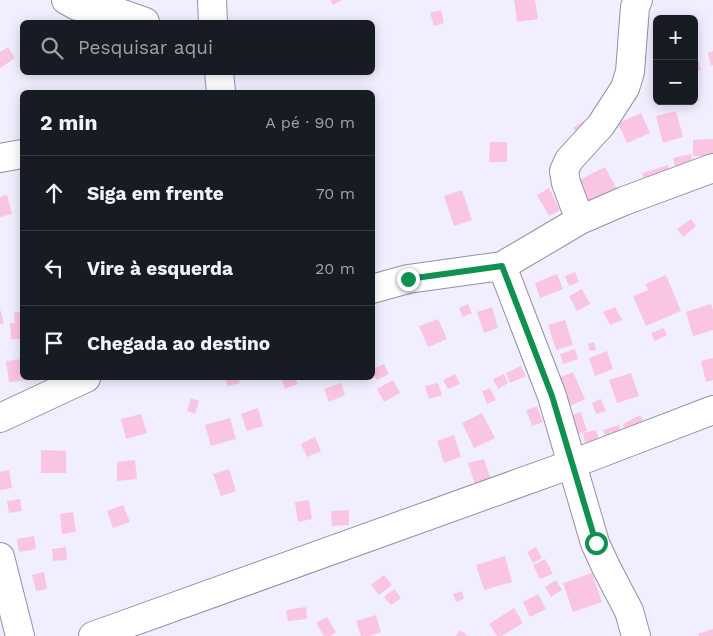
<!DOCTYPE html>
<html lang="pt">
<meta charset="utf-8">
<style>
body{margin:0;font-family:"Work Sans",sans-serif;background:#20242c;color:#f1f3f6}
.controls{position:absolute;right:15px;top:15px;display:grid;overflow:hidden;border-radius:8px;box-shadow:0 2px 12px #0003}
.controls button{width:45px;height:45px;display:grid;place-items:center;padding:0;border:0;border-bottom:1px solid #363941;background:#171b24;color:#f1f3f6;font:25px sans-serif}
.stop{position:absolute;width:15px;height:15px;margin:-11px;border:4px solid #0f9250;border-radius:50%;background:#fff}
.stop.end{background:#0f9250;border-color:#fff;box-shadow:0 1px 5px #0008}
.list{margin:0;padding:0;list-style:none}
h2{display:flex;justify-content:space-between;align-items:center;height:65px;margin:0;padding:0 20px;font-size:21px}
h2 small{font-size:16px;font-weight:400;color:#9ea1a6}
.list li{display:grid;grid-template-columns:32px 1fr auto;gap:15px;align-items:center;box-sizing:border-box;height:75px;padding:0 20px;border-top:1px solid #363941}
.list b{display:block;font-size:19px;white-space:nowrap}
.list em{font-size:16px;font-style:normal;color:#9ea1a6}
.icon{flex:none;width:28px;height:28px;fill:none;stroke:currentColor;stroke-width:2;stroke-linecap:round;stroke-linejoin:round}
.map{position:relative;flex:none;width:713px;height:636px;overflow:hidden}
.search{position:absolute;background:#171b24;box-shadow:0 2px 12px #0003;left:20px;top:20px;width:355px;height:55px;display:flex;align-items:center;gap:12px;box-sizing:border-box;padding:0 18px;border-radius:8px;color:#9ea1a6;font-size:19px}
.panel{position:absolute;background:#171b24;box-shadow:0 2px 12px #0003;left:20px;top:90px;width:355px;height:290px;border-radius:8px}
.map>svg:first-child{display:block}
</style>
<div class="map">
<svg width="713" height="636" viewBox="0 0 713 636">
<rect width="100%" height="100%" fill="#f0eeff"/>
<path fill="#fac5e3" d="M330 0H342L333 5Z
M514 0H535L538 19 517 22Z
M441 10 444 23 434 26 430 13Z
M84 15 91 22H76Z
M8 47 15 58 0 68V52Z
M713 51V65L711 66 708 53Z
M696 52 701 70 694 72V53Z
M676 111 683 137 663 143 656 116Z
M641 113 650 133 627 143 618 123Z
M594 114 580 137 573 128Z
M713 139V156H693V140Z
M490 142H507V162H489Z
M691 154 694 170 677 174 673 158Z
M668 165 673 181 647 188 642 173Z
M605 167 621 197 586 209 573 183Z
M549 188 560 210 549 216 537 195Z
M462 190 472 220 454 226 444 196Z
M7 195 12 214 0 217V197Z
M691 219 696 226 683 237 677 229Z
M575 272 579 282 569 286 565 276Z
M557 274 563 289 540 298 535 283Z
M666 275 681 311 646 326 633 296 648 290 645 284Z
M582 289 590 304 577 311 569 296Z
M468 304 472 313 463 317 459 308Z
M711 304 713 310V330L693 336 686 312Z
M492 307 498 328 484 333 477 312Z
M615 307 622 320 610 325 603 312Z
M0 309 4 323 0 324Z
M14 312H22V339H11L10 323H15Z
M438 319 447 339 428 347 419 326Z
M565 320 573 345 556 350 548 325Z
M664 328 667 335 655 341 651 333Z
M594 342 596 350 590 351 588 344Z
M575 349 578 359 563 364 560 354Z
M607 351 613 369 595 376 589 358Z
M713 358V380L706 382 701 361Z
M22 359V378H28V380L9 382 6 361Z
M384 364 389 374 377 380 372 372V370Z
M521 366 526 376 510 383 506 373Z
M573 372 585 399 570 406 558 378Z
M631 373 639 396 617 403 609 380Z
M455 374 460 384 448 389 443 380Z
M504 374 508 383 498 389 493 379Z
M225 378H238L240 383 228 386Z
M281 378H295L298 384 285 389Z
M393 380 400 393 384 402 377 389Z
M341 383 345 395 329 402 324 389Z
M438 383 442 395 429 399 425 386Z
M490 388 496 400 487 404 482 391Z
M191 398 199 401 195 414 187 411Z
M601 399 606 411 596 414 592 403Z
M537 406 543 422 532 426 526 410Z
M258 408 263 426 247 431 241 414Z
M581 412 587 431 573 435 567 416Z
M482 413 495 438 474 448 462 423Z
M141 414 147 433 126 439 121 419Z
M640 415 646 427 628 435 623 424Z
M230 418 236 439 211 446 205 425Z
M619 425 623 438 607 443 603 430Z
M596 430 599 440 585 444 583 433Z
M454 435 461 457 444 463 437 441Z
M315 437 321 451 307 457 301 444Z
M41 450 66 451V473H41Z
M484 459 491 480 475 485 468 463Z
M135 460 137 479 117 481V462Z
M229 469 236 491 221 496 213 474Z
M9 470 12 488 0 490V472Z
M20 499 22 511 9 513 7 501Z
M309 500 312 519 298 522 295 502Z
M123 505 130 522 113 528 107 511Z
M349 510V525L332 526 331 511Z
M73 512 76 532 62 534 60 514Z
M34 536 36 549 19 552 17 539Z
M66 547 67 560 53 561 52 549Z
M536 547 542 558 533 563 527 552Z
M505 556 512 582 484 590 476 565Z
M545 559 553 574 540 579 533 565Z
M44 572 47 589 36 591 32 575Z
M592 573 602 602 573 612 563 583Z
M384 575 392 585 379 595 371 585Z
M556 580 562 590 551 597 545 587Z
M394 589 401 598 391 605 384 597Z
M462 591 464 599 456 602 453 594Z
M538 594 546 609 530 617 523 602Z
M306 607 307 619 288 621 286 610Z
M514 608 523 623 502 636H497L489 624Z
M376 615 381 632 370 636H361L356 621Z
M327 617 336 632 330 636H324L316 623Z
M713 629V636H699L698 634Z
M460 630 468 636H456Z"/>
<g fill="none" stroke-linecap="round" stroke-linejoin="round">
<g stroke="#9390a9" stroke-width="30">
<path id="street" d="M66 0 77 6 103 7 145 22
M212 0 213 22
M219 72 221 92
M0 158 22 154
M580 220 566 183 564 171 569 160 601 125 625 88 630 72 635 7 638 0
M502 266 552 396 595 543 606 567 629 611 636 636
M372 289 408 279 502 266 580 220 624 201 713 168
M0 418 86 378
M0 557 20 636
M93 636 572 464 713 410"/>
</g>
<use href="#street" stroke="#fff" stroke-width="28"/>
</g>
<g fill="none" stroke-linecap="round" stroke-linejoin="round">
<path stroke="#0f9250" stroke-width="6" d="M408 279 502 266 552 396 596 543"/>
</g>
</svg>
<div class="controls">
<button>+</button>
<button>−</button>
</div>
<div class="stop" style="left:596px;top:543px"></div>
<div class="stop end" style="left:408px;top:279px"></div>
<div class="search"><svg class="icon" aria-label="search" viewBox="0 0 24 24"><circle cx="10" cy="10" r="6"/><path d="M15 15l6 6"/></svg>Pesquisar aqui</div>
<section class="panel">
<h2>2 min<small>A pé · 90 m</small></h2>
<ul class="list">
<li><svg class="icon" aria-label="ahead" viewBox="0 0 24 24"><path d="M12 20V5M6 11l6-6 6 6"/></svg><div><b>Siga em frente</b></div><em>70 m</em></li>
<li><svg class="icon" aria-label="left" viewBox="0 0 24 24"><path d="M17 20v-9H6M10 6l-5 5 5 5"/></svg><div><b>Vire à esquerda</b></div><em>20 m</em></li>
<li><svg class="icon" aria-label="arrive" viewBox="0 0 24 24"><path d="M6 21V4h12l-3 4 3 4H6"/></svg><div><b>Chegada ao destino</b></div></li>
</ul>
</section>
</div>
